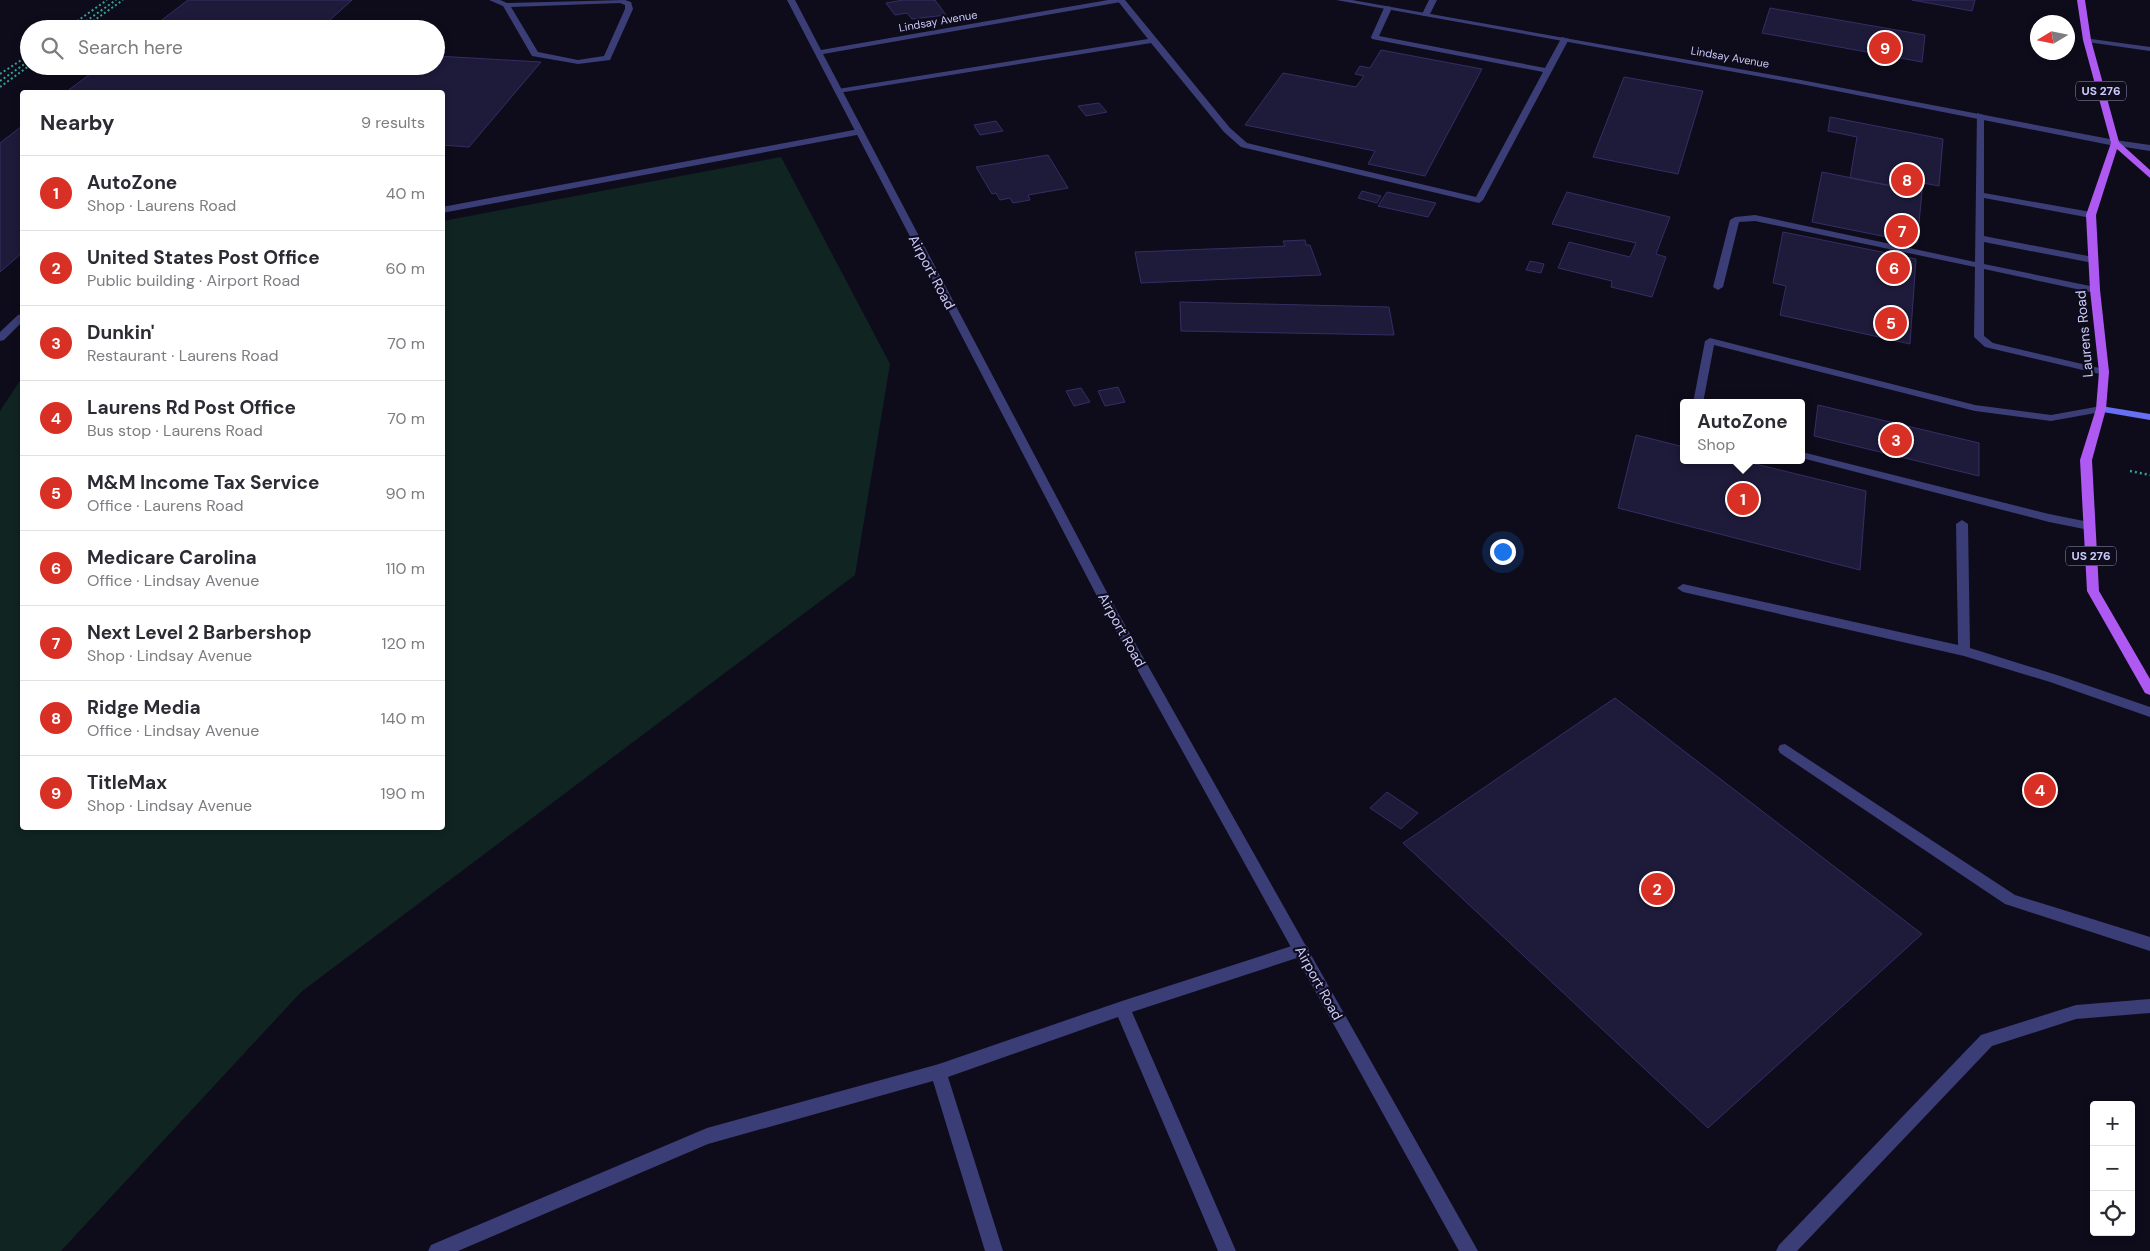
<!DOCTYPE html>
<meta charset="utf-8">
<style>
body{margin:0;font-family:"DM Sans",sans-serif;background:#f2f2f3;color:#2b2b33}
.controls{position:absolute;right:15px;bottom:15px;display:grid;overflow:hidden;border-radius:5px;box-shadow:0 2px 8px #0003}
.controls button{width:45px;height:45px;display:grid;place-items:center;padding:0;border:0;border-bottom:1px solid #e1e1e2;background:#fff;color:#2b2b33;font:25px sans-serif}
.compass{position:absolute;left:2030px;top:15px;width:45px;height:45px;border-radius:50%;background:#fff;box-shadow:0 2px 8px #0003;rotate:260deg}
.you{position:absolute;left:1502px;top:551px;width:18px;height:18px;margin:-12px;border:4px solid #fff;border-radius:50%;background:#1a73e8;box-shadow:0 0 0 8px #1a73e833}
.badge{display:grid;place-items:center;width:32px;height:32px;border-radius:50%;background:#d93025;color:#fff;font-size:16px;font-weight:700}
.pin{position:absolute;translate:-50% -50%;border:2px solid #fff;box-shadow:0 1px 5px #0006}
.popup{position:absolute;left:1680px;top:399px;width:125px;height:65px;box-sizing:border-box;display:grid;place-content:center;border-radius:5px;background:#fff;filter:drop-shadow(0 1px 4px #0005);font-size:16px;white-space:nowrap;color:#7c7c81}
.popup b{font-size:19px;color:#2b2b33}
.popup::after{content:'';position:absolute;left:50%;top:100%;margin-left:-10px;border:10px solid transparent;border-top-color:#fff}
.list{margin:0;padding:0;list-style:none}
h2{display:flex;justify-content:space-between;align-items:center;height:65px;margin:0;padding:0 20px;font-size:21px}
h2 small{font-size:16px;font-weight:400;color:#7c7c81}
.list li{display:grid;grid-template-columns:32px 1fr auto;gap:15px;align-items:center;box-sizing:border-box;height:75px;padding:0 20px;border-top:1px solid #e1e1e2}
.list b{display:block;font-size:19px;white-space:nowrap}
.list p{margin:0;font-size:16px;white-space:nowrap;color:#7c7c81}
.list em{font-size:16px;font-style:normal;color:#7c7c81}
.icon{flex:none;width:28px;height:28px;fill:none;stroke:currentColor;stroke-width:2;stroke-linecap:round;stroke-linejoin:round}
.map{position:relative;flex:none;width:2150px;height:1251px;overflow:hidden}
.search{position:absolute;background:#fff;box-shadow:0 2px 8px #0003;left:20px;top:20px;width:425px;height:55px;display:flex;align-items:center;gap:12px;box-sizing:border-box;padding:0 18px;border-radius:28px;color:#7c7c81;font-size:19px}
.panel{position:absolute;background:#fff;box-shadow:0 2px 8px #0003;left:20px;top:90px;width:425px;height:740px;border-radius:5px}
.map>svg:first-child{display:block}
</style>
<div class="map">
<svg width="2150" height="1251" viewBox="0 0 2150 1251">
<rect width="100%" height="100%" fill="#0e0c1b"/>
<path fill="#102422" d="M781 157 890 364 855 575 301 992 61 1251H0V411L21 379 22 378V828H442L443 221Z"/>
<path fill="#1e1a3a" stroke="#342e65" d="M188 0H352L320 29H150Z
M903 0H935L946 15 912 19 907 13 895 15 886 3Z
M1912 0H1975L1972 11Z
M1770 8 1925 35 1922 62 1762 33Z
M1381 50 1482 69 1425 176 1368 164 1375 151 1245 125 1283 73 1356 87 1364 76 1355 74 1360 66 1370 68Z
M436 56 541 62 469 147 442 145V92H66L101 66H436Z
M1624 77 1703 91 1678 174 1593 157Z
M1099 103 1107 112 1086 116 1078 106Z
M1830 117 1943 139 1939 186 1923 183 1922 192 1850 178 1857 137 1828 131Z
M996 121 1003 131 980 135 974 125Z
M22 126V253L0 272V143Z
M1048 155 1068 188 1028 195 1030 200 1013 203 1010 198 1000 200 996 193 992 194 976 167Z
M1822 172 1922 192 1917 243 1812 222Z
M1362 191 1381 196 1377 203 1358 198Z
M1387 192 1436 203 1428 217 1378 206Z
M1567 192 1670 217 1656 254 1666 257 1652 297 1611 287 1612 281 1558 268 1569 242 1630 257 1636 243 1552 224Z
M1783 232 1916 259 1910 344 1780 315 1786 286 1773 283Z
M1305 240 1306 245H1310L1321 275 1141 283 1135 252 1285 246 1283 241Z
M1530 261 1544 264 1541 273 1526 270Z
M1180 302 1389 307 1394 335 1181 331Z
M1118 387 1125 402 1105 406 1098 391Z
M1081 388 1090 402 1074 406 1066 391Z
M1818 405 1979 443V476L1814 436Z
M1636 435 1684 447V460H1739L1866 491 1860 570 1618 508Z
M1615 698 1922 934 1708 1128 1403 843Z
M1387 792 1418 813 1401 829 1370 808Z"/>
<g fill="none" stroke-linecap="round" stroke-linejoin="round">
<path stroke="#35a495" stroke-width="2" stroke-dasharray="2 2.5" stroke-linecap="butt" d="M66 29 107 0
M75 29 116 0
M82 29 123 0
M0 74 29 55
M0 81 29 61
M0 87 29 66"/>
<path stroke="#35a495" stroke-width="2.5" stroke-dasharray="2 3" stroke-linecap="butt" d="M2130 471 2150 475"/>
<path fill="#3b3d76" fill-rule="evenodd" d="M489 0H500L507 3 625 0 631 2 633 9 610 60 578 64 532 56 503 6ZM620 3 625 5V9L604 56 578 60 538 52 511 7Z
M1117 0H1125L1230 128 1247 143 1476 197 1543 72 1372 39 1371 37 1384 8 1388 6 1392 8 1379 36 1545 68 1562 37 1569 39 1483 200 1479 203 1241 147 1224 132 1151 43 838 93 834 91 838 89 1148 39Z
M1429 0H1437L1429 16H1423L1422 14Z
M1977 113 1984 115V193L2091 212 2096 215 2091 218 1984 198V236L2093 257 2098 260 2093 263 1984 242V264L2095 287 2100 290 2095 293 1984 269V336L1993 343 2108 370 2109 372 2108 374 2104 375 1985 347 1974 337 1975 267 1755 221 1739 222 1723 287 1718 290 1713 287 1730 220 1735 217 1755 215 1975 262Z
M859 129 862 130V134L442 213V207Z
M2115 140 2150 145V151L2112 145V141Z
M22 314V322L4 340 0 341V332L18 315Z
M1710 338 1975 405 2051 415 2101 406 2106 409 2101 412 2051 421 1975 411 1714 345 1703 403H1693L1705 341Z
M1802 452 2049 514 2089 522 2095 526 2089 530 2049 522 1802 458Z
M1962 520 1968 524 1970 648 2060 676 2150 707V717L2050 682 1964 656 1683 592 1677 588 1683 584 1958 645 1956 524Z
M1785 744 2015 895 2150 937V951L2005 904 1780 753 1778 749 1780 745Z
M1301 943 1306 945 1309 950 1306 955 1132 1012 1236 1251H1218L1118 1017 948 1077 1003 1251H985L933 1081 708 1144 458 1251H428L431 1245 707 1128 939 1064 1122 1001Z
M2150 999V1013L2076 1019 1992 1046 1797 1251H1776L1779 1245 1981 1035 2076 1005Z"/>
<path fill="#3b3d76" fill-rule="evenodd" d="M787 0H795L821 50 1108 0H1125L1121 2 823 54 1112 602 1478 1251H1459L1100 602Z
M1336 0H1352L1801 80 2115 140 2119 143 2115 146 1801 84Z
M2084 38 2150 47V51L2087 42H2084Z"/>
<path fill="#696ff3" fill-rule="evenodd" d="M2101 406 2150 414V420L2097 411 2096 409Z"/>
<path fill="#ae5af2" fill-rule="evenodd" d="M2077 0H2085L2091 40 2119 142 2150 170V178L2117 149 2096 215 2100 290 2109 372 2106 409 2092 460 2099 591 2150 679V695L2145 693 2087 591 2080 460 2096 409 2099 372 2090 290 2086 215 2111 143 2083 40Z"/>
</g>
<g text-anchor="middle" stroke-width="4.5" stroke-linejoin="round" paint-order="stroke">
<g font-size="11" fill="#cccafb" stroke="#0e0c1b">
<text transform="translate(938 21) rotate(-10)" y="4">Lindsay Avenue</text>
<text transform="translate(1730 57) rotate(10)" y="4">Lindsay Avenue</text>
</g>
<g fill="#0e0c1b" stroke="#9391b8" stroke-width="1">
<rect x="2076" y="81.5" width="50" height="19" rx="4"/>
<rect x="2066" y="546.5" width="50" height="19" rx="4"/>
</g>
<g font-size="12" font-weight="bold" fill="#cccafb">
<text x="2101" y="95">US 276</text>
<text x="2091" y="560">US 276</text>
</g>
<g font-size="14" fill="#cccafb" stroke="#0e0c1b">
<text transform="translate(932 272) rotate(62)" y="5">Airport Road</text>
<text transform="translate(2084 334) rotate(-95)" y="5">Laurens Road</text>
<text transform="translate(1122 630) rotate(61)" y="5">Airport Road</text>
<text transform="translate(1319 983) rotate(61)" y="5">Airport Road</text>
</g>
</g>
</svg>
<div class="controls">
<button>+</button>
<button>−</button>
<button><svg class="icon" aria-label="locate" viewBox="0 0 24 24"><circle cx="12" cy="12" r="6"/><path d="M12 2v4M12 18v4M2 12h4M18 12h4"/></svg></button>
</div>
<svg class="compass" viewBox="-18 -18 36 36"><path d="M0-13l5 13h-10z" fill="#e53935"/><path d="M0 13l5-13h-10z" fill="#7c7c81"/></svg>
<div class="you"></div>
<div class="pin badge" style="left:1743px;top:499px">1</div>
<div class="popup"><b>AutoZone</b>Shop</div>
<div class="pin badge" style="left:1657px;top:889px">2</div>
<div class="pin badge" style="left:1896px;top:440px">3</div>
<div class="pin badge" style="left:2040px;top:790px">4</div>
<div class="pin badge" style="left:1891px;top:323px">5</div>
<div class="pin badge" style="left:1894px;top:268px">6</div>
<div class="pin badge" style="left:1902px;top:231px">7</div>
<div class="pin badge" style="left:1907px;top:180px">8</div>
<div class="pin badge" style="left:1885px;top:48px">9</div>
<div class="search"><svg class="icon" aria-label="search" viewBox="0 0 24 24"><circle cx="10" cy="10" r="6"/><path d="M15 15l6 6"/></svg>Search here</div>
<section class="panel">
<h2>Nearby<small>9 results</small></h2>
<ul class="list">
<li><span class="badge">1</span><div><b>AutoZone</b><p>Shop · Laurens Road</p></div><em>40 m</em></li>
<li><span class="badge">2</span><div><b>United States Post Office</b><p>Public building · Airport Road</p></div><em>60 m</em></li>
<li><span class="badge">3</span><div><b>Dunkin'</b><p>Restaurant · Laurens Road</p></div><em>70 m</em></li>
<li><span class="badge">4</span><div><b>Laurens Rd Post Office</b><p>Bus stop · Laurens Road</p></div><em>70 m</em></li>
<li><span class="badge">5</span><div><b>M&amp;M Income Tax Service</b><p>Office · Laurens Road</p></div><em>90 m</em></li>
<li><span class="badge">6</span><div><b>Medicare Carolina</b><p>Office · Lindsay Avenue</p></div><em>110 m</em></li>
<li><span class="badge">7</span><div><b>Next Level 2 Barbershop</b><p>Shop · Lindsay Avenue</p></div><em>120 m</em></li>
<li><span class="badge">8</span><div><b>Ridge Media</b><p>Office · Lindsay Avenue</p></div><em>140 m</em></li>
<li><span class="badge">9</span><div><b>TitleMax</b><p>Shop · Lindsay Avenue</p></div><em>190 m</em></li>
</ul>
</section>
</div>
